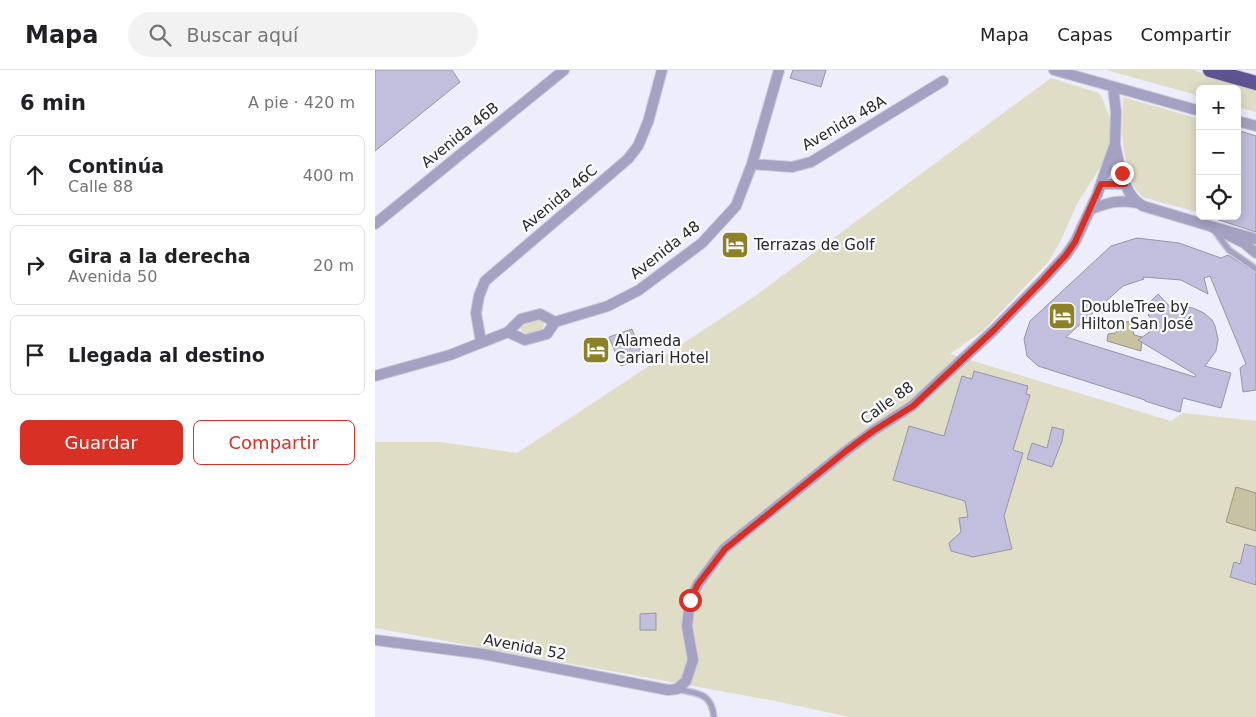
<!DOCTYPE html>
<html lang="es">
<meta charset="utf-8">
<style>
body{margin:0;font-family:"DejaVu Sans",sans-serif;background:#f2f2f2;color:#202124}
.controls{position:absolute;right:15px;top:15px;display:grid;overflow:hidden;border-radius:8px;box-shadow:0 2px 12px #0003}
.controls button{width:45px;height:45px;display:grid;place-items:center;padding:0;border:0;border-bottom:1px solid #e0e0e0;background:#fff;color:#202124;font:25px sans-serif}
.stop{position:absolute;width:15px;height:15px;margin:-11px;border:4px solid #d93025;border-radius:50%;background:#fff}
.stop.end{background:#d93025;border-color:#fff;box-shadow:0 1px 5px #0008}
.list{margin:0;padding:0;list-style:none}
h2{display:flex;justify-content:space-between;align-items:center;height:65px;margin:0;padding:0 20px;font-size:21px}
h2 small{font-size:16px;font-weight:400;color:#757577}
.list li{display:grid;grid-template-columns:32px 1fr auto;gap:15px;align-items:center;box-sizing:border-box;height:80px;margin:0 10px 10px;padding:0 10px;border:1px solid #e0e0e0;border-radius:8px}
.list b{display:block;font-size:19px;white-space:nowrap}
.list p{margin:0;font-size:16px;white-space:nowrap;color:#757577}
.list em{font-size:16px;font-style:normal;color:#757577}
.actions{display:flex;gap:10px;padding:15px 20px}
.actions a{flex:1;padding:11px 0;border:1px solid #d93025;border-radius:8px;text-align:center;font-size:18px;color:#d93025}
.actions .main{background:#d93025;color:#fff}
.icon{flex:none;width:28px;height:28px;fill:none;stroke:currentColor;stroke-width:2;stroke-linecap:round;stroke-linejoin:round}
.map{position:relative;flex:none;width:881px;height:647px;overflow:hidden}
header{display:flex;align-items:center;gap:30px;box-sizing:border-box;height:70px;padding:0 25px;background:#fff;border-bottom:1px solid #e0e0e0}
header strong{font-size:24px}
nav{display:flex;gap:28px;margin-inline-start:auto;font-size:18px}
.search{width:350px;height:45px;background:#f2f2f2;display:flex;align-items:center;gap:12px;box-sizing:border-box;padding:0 18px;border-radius:28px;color:#757577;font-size:19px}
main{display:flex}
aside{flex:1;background:#fff}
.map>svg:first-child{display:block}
</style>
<header>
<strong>Mapa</strong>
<div class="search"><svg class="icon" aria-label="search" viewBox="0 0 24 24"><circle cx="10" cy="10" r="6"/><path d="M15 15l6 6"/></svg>Buscar aquí</div>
<nav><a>Mapa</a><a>Capas</a><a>Compartir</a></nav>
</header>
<main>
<aside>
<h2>6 min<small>A pie · 420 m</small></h2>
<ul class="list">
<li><svg class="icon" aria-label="ahead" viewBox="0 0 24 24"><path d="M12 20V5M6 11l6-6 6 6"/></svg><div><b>Continúa</b><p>Calle 88</p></div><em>400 m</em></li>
<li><svg class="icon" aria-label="right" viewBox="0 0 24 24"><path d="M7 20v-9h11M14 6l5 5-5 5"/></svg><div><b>Gira a la derecha</b><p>Avenida 50</p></div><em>20 m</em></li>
<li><svg class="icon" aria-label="arrive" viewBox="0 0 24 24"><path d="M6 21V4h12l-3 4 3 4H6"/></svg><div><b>Llegada al destino</b></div></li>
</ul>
<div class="actions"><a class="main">Guardar</a><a>Compartir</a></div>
</aside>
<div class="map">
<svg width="881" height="647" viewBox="0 0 881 647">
<rect width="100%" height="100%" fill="#eeedfc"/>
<path fill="#e0ddc7" d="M731 0H818L881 18V42L862 37V19H825V26Z
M676 8 724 23 727 27 735 48V73L728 93 702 134 686 170 674 191 609 260 575 284 796 351 808 343 881 351V647H474L400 631 0 558V372H66L142 383 380 226Z
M748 27 825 49V143L767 127 759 117 749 82 747 63Z
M164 248 169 251 168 261 154 265 147 261 145 257 147 253Z"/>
<path fill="#c7c2a1" stroke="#97947e" d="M756 251 759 265 767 267 766 281 732 271 733 264 741 263 745 253Z
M861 417 881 423V461L851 452Z"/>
<path fill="#c1bede" stroke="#9696a3" d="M0 0H77L85 12 0 81Z
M418 0H451L446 17 415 8Z
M862 60 881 66V162L838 148V146H862Z
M762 168 804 173 846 188 853 185 881 203V320L868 322 865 298 871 294 835 206 829 208 833 224 806 210 768 207 769 209 748 216 691 267 820 307 821 305 763 270 783 256 773 245 777 241 772 235 783 224 798 240 808 237 818 238 829 243 837 250 840 256 843 269 841 281 830 296 856 303 846 338 808 328 805 342 770 331V330L663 296 652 286 649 269 655 251 736 176Z
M257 259 268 287 246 296 234 267Z
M599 301 653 316 651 324 655 325 638 380 648 383 629 446 637 479 598 487 576 481 574 473 586 462 584 448 593 447 590 431 518 410 534 356 569 366 587 306 597 309Z
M677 357 689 360 687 371 677 397 652 389 657 373 672 378Z
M870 474 881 477V515L855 507 859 492 865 494Z
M281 543V560H265V544Z"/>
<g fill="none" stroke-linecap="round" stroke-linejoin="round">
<g stroke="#cac9d7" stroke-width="8">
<path id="service" d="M839 160 854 180 881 199
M302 619C323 624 336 622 339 647"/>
</g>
<g stroke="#cac9d7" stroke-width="12">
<path id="minor" d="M679 0 825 41
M862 51 881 56
M740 75C745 96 748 125 768 136L835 156
M377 94 417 97 436 92 568 11
M726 114H750
M716 139C733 133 743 129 762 133
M0 154 189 0
M881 169 835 156 869 173 881 183
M133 262 150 270 172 264 180 252 233 236 264 220 327 173 361 136 377 94 404 0
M106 272 101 243 104 226 110 211 253 89 263 76 273 52 287 0
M0 306 75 285 133 262 146 249 165 244 180 252
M0 570 108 584 293 620 302 619 311 611 318 590 312 556 315 530 323 514 349 479 471 381 498 361 537 336 619 260 668 210 691 185 700 172 722 125 740 74 741 42 738 17"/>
</g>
<g stroke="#cac9d7" stroke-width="16">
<path id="trunk" d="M835 0 881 13"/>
</g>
<use href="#service" stroke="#a4a1c2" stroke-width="5"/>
<use href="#minor" stroke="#a4a1c2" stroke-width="10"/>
<use href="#trunk" stroke="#5e5491" stroke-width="14"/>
</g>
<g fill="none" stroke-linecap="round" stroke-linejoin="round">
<path stroke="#d93025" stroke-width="6" d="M315 530 323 514 350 479 471 381 498 361 538 336 619 260 668 210 691 185 700 172 726 114H750L747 103"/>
</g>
<defs>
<g id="hotel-square" transform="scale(1.4375)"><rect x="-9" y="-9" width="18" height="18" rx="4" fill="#8d8026" stroke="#fcfcff"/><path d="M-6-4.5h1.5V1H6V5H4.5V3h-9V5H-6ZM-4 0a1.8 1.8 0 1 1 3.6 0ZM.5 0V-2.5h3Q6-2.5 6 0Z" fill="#fff"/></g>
</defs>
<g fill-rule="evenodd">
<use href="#hotel-square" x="360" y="175"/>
<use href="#hotel-square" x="687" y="246"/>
<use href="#hotel-square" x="221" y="280"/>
</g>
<g text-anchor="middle" stroke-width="4.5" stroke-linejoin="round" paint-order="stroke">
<g font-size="15" fill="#28272c" stroke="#fcfcff">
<text transform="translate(469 53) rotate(-30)" y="5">Avenida 48A</text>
<text transform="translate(85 65) rotate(-39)" y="5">Avenida 46B</text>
<text transform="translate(184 128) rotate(-40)" y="5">Avenida 46C</text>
<text transform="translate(290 180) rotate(-38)" y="5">Avenida 48</text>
<text transform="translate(512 333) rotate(-36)" y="5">Calle 88</text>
<text transform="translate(150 577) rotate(11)" y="5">Avenida 52</text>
</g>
<g font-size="15" fill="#28272c" stroke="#fcfcff" text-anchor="start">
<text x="379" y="180">Terrazas de Golf</text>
<text x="706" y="242">DoubleTree by<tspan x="706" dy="17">Hilton San José</tspan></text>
<text x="240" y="276">Alameda<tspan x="240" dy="17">Cariari Hotel</tspan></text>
</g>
</g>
</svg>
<div class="controls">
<button>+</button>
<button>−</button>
<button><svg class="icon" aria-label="locate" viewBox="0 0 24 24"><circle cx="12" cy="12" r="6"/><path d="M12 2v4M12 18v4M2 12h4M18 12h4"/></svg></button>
</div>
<div class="stop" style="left:315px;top:530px"></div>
<div class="stop end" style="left:747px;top:103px"></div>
</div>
</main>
